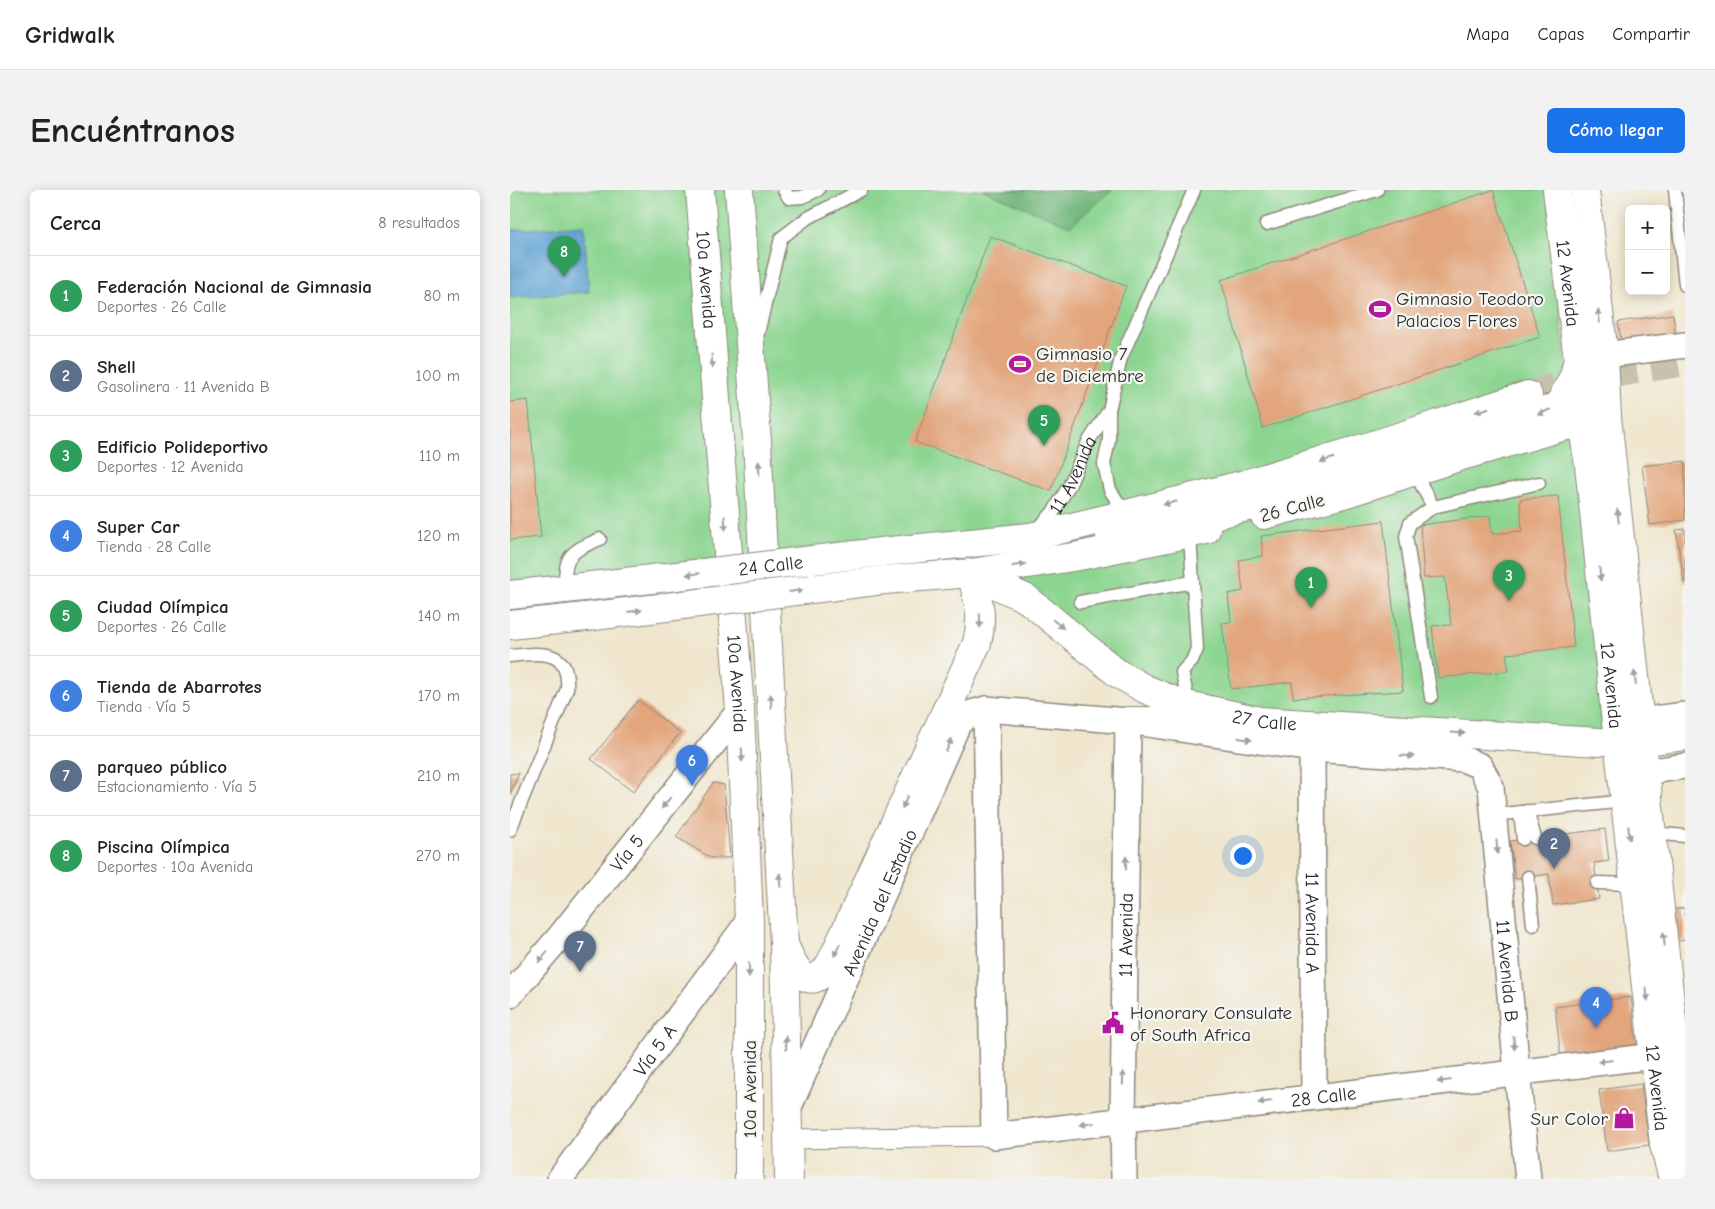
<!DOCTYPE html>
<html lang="es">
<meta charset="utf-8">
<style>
body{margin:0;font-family:"Comic Neue",sans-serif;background:#f2f2f2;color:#222}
.controls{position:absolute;right:15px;top:15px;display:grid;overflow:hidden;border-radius:8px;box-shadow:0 2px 12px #0003}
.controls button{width:45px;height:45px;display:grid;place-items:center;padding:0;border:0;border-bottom:1px solid #e0e0e0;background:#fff;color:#222;font:25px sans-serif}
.you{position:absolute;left:732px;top:665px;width:18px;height:18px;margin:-12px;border:4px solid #fff;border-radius:50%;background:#1a73e8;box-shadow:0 0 0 8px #1a73e833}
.badge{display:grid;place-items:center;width:32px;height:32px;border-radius:50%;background:#1a73e8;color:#fff;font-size:16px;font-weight:700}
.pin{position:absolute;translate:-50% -41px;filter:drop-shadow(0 1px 2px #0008)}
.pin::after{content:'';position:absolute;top:26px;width:18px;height:15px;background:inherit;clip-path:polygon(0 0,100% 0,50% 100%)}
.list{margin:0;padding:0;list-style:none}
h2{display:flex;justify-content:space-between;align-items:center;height:65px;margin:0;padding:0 20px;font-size:21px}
h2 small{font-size:16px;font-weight:400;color:#767676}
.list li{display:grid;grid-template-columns:32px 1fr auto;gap:15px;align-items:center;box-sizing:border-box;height:80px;padding:0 20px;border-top:1px solid #e0e0e0}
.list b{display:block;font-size:19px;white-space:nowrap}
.list p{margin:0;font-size:16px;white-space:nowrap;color:#767676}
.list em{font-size:16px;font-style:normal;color:#767676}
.map{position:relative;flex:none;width:1175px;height:989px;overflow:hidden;border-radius:8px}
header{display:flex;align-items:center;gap:30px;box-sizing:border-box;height:70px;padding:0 25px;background:#fff;border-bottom:1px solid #e0e0e0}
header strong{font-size:24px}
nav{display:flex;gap:28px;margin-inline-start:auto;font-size:18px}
.intro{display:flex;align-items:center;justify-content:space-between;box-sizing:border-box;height:120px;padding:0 30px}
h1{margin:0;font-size:35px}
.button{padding:12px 22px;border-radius:8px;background:#1a73e8;color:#fff;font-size:18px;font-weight:700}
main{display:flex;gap:30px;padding:0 30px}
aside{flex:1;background:#fff;border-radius:8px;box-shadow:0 2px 12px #0003}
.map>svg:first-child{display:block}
</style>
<header>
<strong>Gridwalk</strong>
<nav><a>Mapa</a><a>Capas</a><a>Compartir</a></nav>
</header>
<div class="intro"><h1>Encuéntranos</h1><a class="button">Cómo llegar</a></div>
<main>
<aside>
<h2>Cerca<small>8 resultados</small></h2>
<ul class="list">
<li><span class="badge" style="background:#2e9e5b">1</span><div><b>Federación Nacional de Gimnasia</b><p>Deportes · 26 Calle</p></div><em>80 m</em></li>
<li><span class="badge" style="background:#5c6f8a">2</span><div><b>Shell</b><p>Gasolinera · 11 Avenida B</p></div><em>100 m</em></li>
<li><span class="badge" style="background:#2e9e5b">3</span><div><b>Edificio Polideportivo</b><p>Deportes · 12 Avenida</p></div><em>110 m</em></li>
<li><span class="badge" style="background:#3f7fe0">4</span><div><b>Super Car</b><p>Tienda · 28 Calle</p></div><em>120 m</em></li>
<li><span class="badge" style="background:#2e9e5b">5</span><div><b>Ciudad Olímpica</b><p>Deportes · 26 Calle</p></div><em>140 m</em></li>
<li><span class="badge" style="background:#3f7fe0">6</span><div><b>Tienda de Abarrotes</b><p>Tienda · Vía 5</p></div><em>170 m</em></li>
<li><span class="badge" style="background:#5c6f8a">7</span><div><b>parqueo público</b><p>Estacionamiento · Vía 5</p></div><em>210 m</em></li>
<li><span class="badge" style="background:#2e9e5b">8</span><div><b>Piscina Olímpica</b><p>Deportes · 10a Avenida</p></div><em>270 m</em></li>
</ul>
</aside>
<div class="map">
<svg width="1175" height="989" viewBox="0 0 1175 989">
<rect width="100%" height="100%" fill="#f6f6f2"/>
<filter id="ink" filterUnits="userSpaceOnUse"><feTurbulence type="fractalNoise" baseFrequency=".02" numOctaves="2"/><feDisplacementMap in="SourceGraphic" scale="10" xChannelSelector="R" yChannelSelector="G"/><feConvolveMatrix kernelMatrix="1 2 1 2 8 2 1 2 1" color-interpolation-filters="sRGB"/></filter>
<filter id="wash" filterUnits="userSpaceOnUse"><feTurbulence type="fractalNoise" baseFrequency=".0096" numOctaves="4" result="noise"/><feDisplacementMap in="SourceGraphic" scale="20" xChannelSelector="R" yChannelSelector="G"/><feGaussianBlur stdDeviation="1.12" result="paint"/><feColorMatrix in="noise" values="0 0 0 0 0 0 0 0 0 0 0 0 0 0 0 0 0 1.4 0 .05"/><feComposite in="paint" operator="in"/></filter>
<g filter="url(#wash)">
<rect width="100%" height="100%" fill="#efe6cd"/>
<path fill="#8cd590" stroke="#5c805e" d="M0 0H1037L1097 543 759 523 648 496 487 387 370 350 0 393Z"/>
<path fill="#71b67a" stroke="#4e7052" d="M473 0H603L560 36Z"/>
<path fill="#5ca0d1" stroke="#44667e" d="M74 35 79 102 0 108V40Z"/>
<g id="blocks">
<path fill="#e2a57c" d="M983 0 1030 147 753 238 711 90Z
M480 46 616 96 541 301 405 252Z
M1163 124 1166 148 1112 156 1108 132Z
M18 210 31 347 0 350V212Z
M1175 271V330L1140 335 1132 276Z
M1048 306 1064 457 996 464 999 481 928 488 922 436 941 435 935 387 914 388 910 335 980 326 982 344 1012 341 1010 309Z
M873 331 893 501 783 508 782 492 721 499 712 433 721 432 718 404 733 401 729 370 753 366 751 346Z
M1175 339V393H1174L1166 340Z
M128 510 170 543 123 602 81 569Z
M9 583 0 604V584Z
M203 593 214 595 220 668H201L166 647Z
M1095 639 1099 671 1084 673 1089 709 1043 715 1039 684 1005 689 1000 651Z
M1175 718V750L1163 752 1158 720Z
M1121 807 1127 860 1051 869 1045 817Z
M1131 894 1139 955 1097 961 1089 900Z"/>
</g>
</g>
<g filter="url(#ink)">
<use href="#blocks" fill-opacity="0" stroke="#8d887c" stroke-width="1"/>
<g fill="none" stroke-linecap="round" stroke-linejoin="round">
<path stroke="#c8c1ad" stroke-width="28" stroke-dasharray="28 14" stroke-linecap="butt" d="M1018 205 1066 190 1175 172"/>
<g stroke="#8d887c" stroke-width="15">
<g id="service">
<path d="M274 0 279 8 292 7 308 0"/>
<path d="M1165 0 1175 95"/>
<path d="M756 34 867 0"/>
<path d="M248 143 271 48 296 29 351 0"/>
<path d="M904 281 923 317 900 333 896 346 921 507"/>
<path d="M923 317 1029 293"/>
<path d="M616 324 600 300 594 274 599 250V220L611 168 684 0"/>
<path id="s1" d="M526 341 544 321 560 294 578 252 599 220"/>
<path d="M56 399C52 365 62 361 90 349"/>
<path d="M570 412 682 392"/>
<path d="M0 466C30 463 60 458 57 499L0 640"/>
<path d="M676 501 672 482 682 471 687 459 680 345"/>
<path d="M1017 621 1025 648"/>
<path d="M1010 622 1013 649"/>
<path d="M984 625 1115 611"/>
<path d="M1142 643 1175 646"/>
<path d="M1018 687 1023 735"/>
<path d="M1087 693 1125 694"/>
</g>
</g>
<g stroke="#8d887c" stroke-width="21">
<path id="pedestrian" d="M278 949 484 946"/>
</g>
<g stroke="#8d887c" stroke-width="28">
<g id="minor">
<path d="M1094 165 1175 155"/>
<path id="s2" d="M476 519 484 946 1144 866"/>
<path d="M1129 531 1175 525"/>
<path id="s3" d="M802 559 804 907"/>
<path d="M1136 582 1175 576"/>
<path id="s4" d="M0 805 52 744 230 520"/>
<path id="s5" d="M278 919 448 534 461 523 476 519 618 531 802 559 953 569 970 576 981 597 1007 882 1018 989"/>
<path id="s6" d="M50 989 239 731"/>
<path id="s7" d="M614 989 613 929 618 531"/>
</g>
</g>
<g stroke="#8d887c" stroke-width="30">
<g id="tertiary">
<path id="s8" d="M1047 0 1068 169 1072 232"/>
<path d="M1075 0 1094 165 1097 227"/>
</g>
</g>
<g stroke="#8d887c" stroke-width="30">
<g id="secondary">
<path id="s9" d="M190 0 230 520 239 731V989"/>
<path d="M229 0 247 251 274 754 279 989"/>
<path id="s10" d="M1072 232 1079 275 1106 533 1154 955 1163 989"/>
<path d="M754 325 837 303 955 265 1048 238 1097 227 1166 867 1174 952 1172 989"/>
<path d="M461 383 569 366 696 340"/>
</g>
</g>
<g stroke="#8d887c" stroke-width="30">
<g id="primary">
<path d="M600 345 675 332 742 316 1022 227 1049 215 1064 186 1068 169"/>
<path d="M371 362 520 347 616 324 735 294 857 257 1018 205"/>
<path id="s11" d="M374 390 461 383 517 409 607 483 635 499 672 514 750 531 1089 552"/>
<path d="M0 405 73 397"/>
<path d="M0 435 76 427"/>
<path d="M618 531H701"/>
<path d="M1142 550 1175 546"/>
<path d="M274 754C280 768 293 802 313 783 318 779 321 772 324 766L467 453C474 426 468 409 461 383"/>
</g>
</g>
<use href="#service" stroke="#fff" stroke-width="12"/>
<use href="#pedestrian" stroke="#fff" stroke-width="19"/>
<use href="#minor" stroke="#fff" stroke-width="25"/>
<use href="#tertiary" stroke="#fff" stroke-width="28"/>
<use href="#secondary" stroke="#fff" stroke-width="28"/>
<use href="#primary" stroke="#fff" stroke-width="28"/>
<g stroke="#8d887c" stroke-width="30" stroke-linecap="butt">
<g id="primary-bridge">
<path id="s12" d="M73 397 371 362"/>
<path d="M76 427 374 390"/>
</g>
</g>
<use href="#primary-bridge" stroke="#fff" stroke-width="28"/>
</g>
<defs><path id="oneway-solid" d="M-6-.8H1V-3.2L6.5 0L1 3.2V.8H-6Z" transform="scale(1.25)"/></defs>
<g fill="#a0a0a0">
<use href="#oneway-solid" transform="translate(1089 126) rotate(-97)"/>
<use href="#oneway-solid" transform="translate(202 171) rotate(86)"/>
<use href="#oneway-solid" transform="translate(972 220) rotate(162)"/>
<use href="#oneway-solid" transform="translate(1034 222) rotate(157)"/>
<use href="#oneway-solid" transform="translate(817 270) rotate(163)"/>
<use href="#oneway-solid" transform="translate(249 278) rotate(-93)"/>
<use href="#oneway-solid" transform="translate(660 313) rotate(166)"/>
<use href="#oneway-solid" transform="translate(1108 326) rotate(-96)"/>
<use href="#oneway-solid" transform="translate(215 333) rotate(85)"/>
<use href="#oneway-solid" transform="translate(509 375) rotate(-9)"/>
<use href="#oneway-solid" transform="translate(183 384) rotate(173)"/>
<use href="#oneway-solid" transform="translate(1090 384) rotate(84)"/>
<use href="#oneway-solid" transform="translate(286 401) rotate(-7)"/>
<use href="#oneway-solid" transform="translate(125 421) rotate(-7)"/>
<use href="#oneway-solid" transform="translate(470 431) rotate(88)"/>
<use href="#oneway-solid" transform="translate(548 434) rotate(40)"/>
<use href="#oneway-solid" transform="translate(1125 488) rotate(-96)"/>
<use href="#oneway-solid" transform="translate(261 511) rotate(-93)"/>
<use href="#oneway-solid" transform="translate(948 543) rotate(3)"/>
<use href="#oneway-solid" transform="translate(735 549) rotate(9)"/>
<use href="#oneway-solid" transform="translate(439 555) rotate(-66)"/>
<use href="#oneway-solid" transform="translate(232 565) rotate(88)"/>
<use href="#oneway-solid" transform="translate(897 566) rotate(4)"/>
<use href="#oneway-solid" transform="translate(395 612) rotate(114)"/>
<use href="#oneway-solid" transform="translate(156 613) rotate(128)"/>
<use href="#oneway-solid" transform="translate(1119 643) rotate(84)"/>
<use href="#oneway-solid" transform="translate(987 657) rotate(85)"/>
<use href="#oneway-solid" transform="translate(616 673) rotate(-89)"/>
<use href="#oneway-solid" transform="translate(270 690) rotate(-93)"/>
<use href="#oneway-solid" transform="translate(1154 749) rotate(-96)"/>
<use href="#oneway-solid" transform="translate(327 760) rotate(115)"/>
<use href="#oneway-solid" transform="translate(33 767) rotate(131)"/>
<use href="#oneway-solid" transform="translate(239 780) rotate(90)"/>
<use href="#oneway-solid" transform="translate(1137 804) rotate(84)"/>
<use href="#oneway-solid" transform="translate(276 853) rotate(-91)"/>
<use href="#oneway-solid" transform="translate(1004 853) rotate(85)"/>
<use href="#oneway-solid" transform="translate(1095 871) rotate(173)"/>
<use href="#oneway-solid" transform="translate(613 888) rotate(-89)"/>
<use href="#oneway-solid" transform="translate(934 891) rotate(173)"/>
<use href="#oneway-solid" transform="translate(755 912) rotate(173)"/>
<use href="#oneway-solid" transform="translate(577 934) rotate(173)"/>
</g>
</g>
<defs>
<g id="stadium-bare" transform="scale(1.725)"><path d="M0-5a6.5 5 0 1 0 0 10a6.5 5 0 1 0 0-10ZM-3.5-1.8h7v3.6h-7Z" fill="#b5179e" stroke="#f6f6f2" stroke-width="2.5" paint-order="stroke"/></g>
<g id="civic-bare" transform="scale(1.725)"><path d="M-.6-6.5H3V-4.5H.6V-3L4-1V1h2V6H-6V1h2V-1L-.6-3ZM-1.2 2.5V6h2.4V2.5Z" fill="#b5179e" stroke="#f6f6f2" stroke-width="2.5" paint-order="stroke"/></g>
<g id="shop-bare" transform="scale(1.725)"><path d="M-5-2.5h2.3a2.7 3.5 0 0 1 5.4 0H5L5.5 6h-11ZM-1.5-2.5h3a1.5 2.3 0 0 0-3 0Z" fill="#b5179e" stroke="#f6f6f2" stroke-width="2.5" paint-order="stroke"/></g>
</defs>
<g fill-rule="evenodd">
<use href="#stadium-bare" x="870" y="119"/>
<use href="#stadium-bare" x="510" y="174"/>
<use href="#civic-bare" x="603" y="833"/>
<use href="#shop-bare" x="1114" y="928"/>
</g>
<g text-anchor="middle" stroke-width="4.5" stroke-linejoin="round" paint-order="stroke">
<g font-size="19" fill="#2b2b2b" stroke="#f6f6f2">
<text dy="7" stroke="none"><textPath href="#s9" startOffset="90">10a Avenida</textPath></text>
<text dy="7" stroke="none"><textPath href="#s8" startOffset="94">12 Avenida</textPath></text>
<text dy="7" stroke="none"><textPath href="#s1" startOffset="68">11 Avenida</textPath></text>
<text transform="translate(782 317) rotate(-15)" y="7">26 Calle</text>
<text dy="7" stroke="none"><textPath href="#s12" startOffset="189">24 Calle</textPath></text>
<text dy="7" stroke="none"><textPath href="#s9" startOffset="495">10a Avenida</textPath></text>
<text dy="7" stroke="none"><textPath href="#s10" startOffset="265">12 Avenida</textPath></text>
<text dy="7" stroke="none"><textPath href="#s11" startOffset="422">27 Calle</textPath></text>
<text dy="7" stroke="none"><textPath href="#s4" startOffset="184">Vía 5</textPath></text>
<text dy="7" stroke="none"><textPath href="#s5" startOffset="226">Avenida del Estadio</textPath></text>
<text dy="7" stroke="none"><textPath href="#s3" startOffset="174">11 Avenida A</textPath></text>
<text dy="7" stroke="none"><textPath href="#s7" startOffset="244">11 Avenida</textPath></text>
<text dy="7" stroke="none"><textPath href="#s5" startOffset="1160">11 Avenida B</textPath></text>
<text dy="7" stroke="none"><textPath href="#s6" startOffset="160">Vía 5 A</textPath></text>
<text dy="7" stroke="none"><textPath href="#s10" startOffset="670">12 Avenida</textPath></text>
<text transform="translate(239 899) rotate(-90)" y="7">10a Avenida</text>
<text dy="7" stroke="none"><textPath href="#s2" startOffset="759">28 Calle</textPath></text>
</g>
<g font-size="19" fill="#2b2b2b" stroke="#f6f6f2" text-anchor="start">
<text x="886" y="115">Gimnasio Teodoro<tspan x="886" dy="22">Palacios Flores</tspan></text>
<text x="526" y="170">Gimnasio 7<tspan x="526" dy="22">de Diciembre</tspan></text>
<text x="620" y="829">Honorary Consulate<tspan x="620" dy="22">of South Africa</tspan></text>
<text x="1098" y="935" text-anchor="end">Sur Color</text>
</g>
</g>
</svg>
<div class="controls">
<button>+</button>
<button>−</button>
</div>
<div class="you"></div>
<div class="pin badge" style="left:801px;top:418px;background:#2e9e5b">1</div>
<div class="pin badge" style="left:1044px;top:679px;background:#5c6f8a">2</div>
<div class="pin badge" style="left:999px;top:411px;background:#2e9e5b">3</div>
<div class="pin badge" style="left:1086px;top:838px;background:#3f7fe0">4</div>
<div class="pin badge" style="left:534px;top:256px;background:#2e9e5b">5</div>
<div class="pin badge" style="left:182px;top:596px;background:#3f7fe0">6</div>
<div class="pin badge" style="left:70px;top:782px;background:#5c6f8a">7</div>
<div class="pin badge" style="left:54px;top:87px;background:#2e9e5b">8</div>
</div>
</main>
